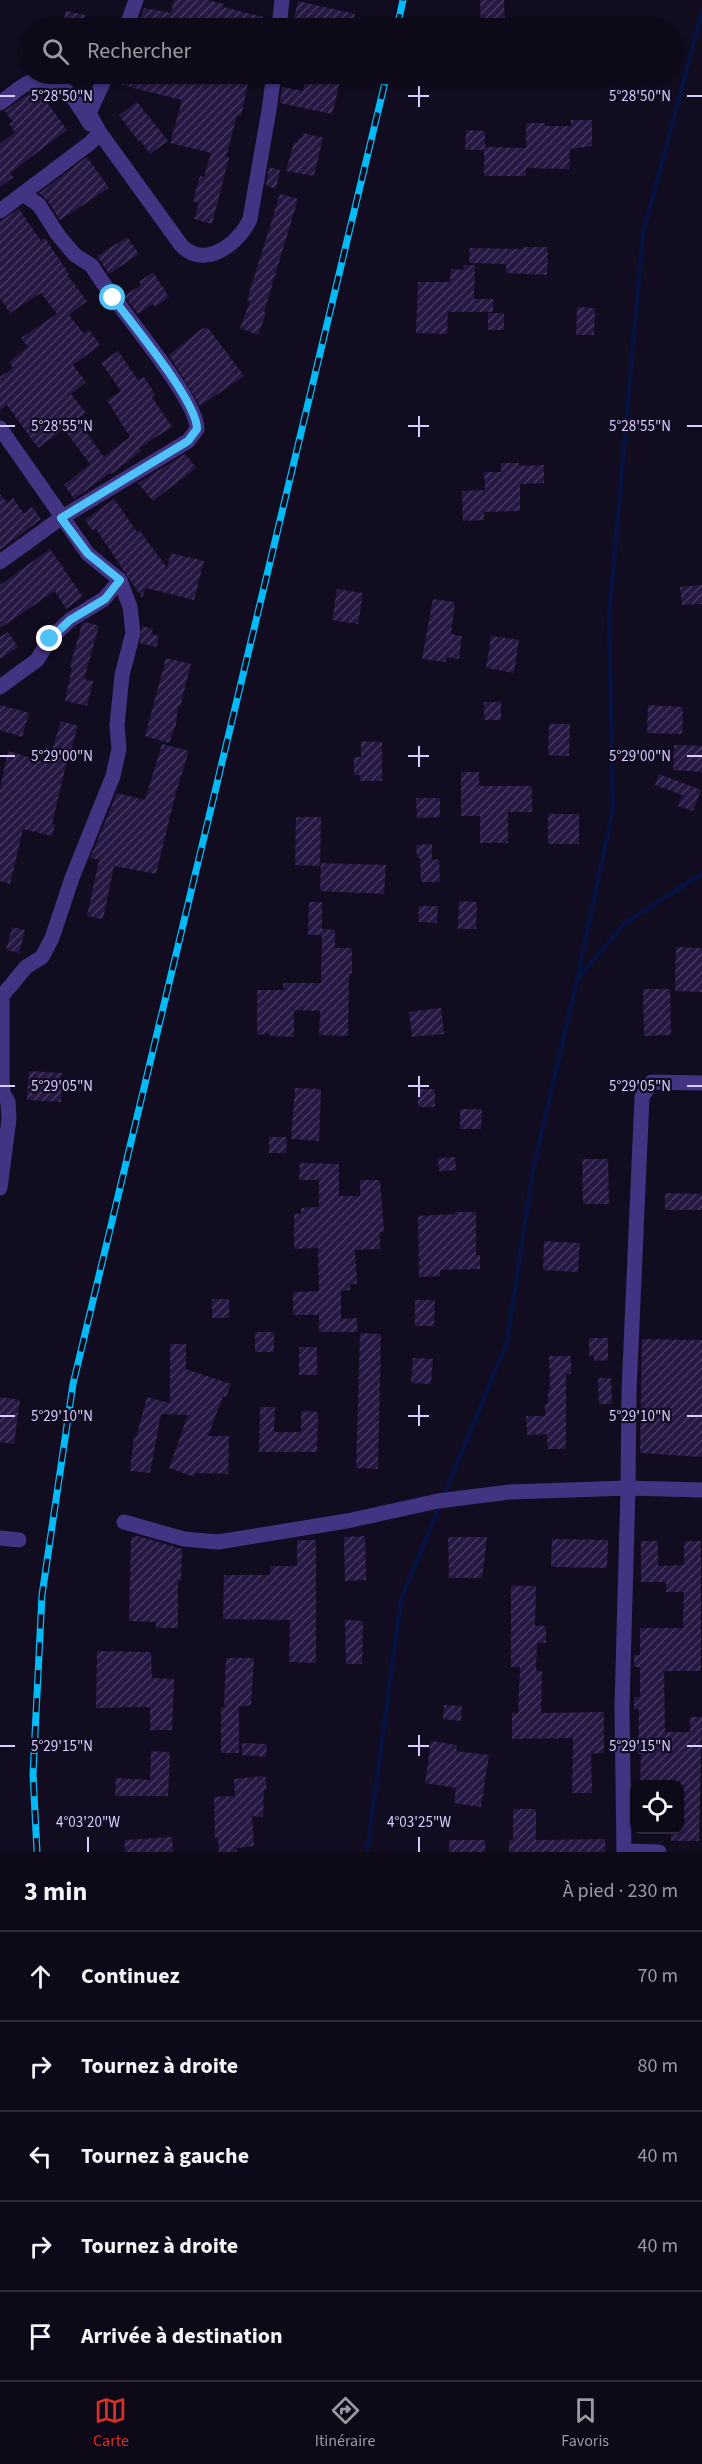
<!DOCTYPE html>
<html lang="fr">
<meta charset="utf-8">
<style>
body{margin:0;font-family:"Source Sans 3",sans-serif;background:#171222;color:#f1f3f6}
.controls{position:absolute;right:18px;bottom:18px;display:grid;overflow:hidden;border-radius:12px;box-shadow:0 2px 4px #0004}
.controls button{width:54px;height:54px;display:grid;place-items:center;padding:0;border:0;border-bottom:2px solid #2e2a38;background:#0e0919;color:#f1f3f6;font:30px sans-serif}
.stop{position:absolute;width:18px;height:18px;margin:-14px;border:4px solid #4fc3f7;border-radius:50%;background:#fff}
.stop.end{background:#4fc3f7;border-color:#fff;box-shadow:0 2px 6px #0008}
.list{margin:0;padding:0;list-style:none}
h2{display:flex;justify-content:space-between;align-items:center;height:78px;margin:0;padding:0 24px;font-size:26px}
h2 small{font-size:20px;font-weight:400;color:#9b9aa2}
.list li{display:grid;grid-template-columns:39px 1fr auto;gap:18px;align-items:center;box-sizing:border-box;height:90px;padding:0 24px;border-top:2px solid #2e2a38}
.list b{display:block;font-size:22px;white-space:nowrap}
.list em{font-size:20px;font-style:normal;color:#9b9aa2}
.icon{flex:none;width:33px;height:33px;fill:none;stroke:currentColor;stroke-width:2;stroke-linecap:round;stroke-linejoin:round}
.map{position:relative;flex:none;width:702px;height:1852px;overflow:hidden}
.search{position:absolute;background:#0e0919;box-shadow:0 2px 4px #0004;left:18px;right:18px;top:18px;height:66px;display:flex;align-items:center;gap:15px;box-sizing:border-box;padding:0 21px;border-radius:33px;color:#9b9aa2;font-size:22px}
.sheet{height:528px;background:#0e0919}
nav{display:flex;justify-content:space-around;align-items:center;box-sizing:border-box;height:84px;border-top:2px solid #2e2a38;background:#0e0919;font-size:16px;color:#9b9aa2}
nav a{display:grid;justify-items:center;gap:3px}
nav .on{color:#d93025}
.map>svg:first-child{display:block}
</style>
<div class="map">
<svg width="702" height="1852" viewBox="0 0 702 1852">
<defs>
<pattern id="building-hatch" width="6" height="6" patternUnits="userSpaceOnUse" patternTransform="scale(1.5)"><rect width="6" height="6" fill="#261743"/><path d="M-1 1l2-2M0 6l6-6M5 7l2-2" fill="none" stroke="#45385f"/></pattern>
</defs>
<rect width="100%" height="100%" fill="#120c21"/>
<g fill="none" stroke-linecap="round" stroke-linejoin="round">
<path stroke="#061340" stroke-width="4.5" d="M579 977 625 923 702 874
M443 1498 507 1342 533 1170 577 980 613 809 609 617 643 234 702 12
M367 1852 401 1600 440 1505"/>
</g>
<path fill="url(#building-hatch)" d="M174 0H207L224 4 223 7 263 17 260 28H136L144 8 171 13Z
M480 0H504L505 28H481Z
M298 1 355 14 352 28H292Z
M66 11 85 15 82 28H62Z
M125 74H250L241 116 237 115 226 157H229L212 224 194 219 199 203 193 201 200 176 204 177 211 153 170 143 182 100 122 85Z
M307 74H342L332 114 280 103 282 87 303 91Z
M38 90 67 130 10 173 13 177 0 187V144L15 132 9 124 13 122 5 111 28 94Z
M137 102 168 141 150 154 140 140 138 141 119 115Z
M571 120H592V146L570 149 569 169 526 168V176H484V150H465L466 130 485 131V147L526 148V123H545V126H571Z
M303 133 323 138 314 176 286 171 294 142 297 143 299 137 302 138Z
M87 157 109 188 60 220 47 200 39 193Z
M269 167 280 170 276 189 266 186Z
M280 194 298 199 264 312 266 313 258 335 240 328 250 301 247 300Z
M19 209 41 241 45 238 69 274 67 275 87 301 69 315 84 334 89 330 100 345 73 365 86 382 71 394 86 413 77 420 104 457 130 437 107 400 121 391 101 363 118 351 138 380 144 377 155 394 152 397 172 427 139 448 141 451 111 474 110 473 74 499 64 485 90 464 64 429 38 448 7 405 0 410V377L13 368 9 362 28 347 21 338 57 314 41 293 10 313 0 298V221Z
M127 237 139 254 109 274 97 256Z
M523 247H548L547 275 506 273V264L469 263 470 248 523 249Z
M464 265H475L474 299H493V312H448L447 334 416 333 418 282H450L451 269 463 270Z
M153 272 169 297 155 307 153 304 138 314 124 296 141 285 139 282Z
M577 307 595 308 594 335H576Z
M488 313H504V330H488Z
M203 328H208L244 376 200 406 169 355Z
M185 454 196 468 153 501 138 483Z
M501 463H519V466L544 465V483L520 484V511L484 512V520L463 521 462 491 485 490 484 472H501Z
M0 494 7 503 13 498 24 514 32 507 41 519 0 550Z
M114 499 137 532 139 530 167 568 171 553 204 561 194 600 146 588 142 598 96 529 93 531 85 520Z
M50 549 83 597 66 609 55 591 0 628V585Z
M702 585V604L682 605 680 587Z
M337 589 363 593 358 624 332 620Z
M433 599 455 602 451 634 462 636 459 659 446 657V662L422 659Z
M86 622 99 626 84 679 93 681 87 706 65 701 72 667H70L82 624Z
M142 626 153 629 151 634 159 636 156 647 140 643Z
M8 632 18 647 0 659V637Z
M491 636 519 640 514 673 486 668Z
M166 658 191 664 180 707 178 706 176 725 169 743 145 736Z
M484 702H501V720H484Z
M0 705 29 713 22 737 0 730Z
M648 705 683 707 682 734 647 733Z
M61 721 78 726 65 769 52 824H55L52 836 23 829 10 884 0 881V789L8 751 48 763Z
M549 724H570L569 756 548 755Z
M361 741 382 742V781H360V775H354V757H361Z
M162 744 189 751 176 792 156 874 114 866 103 919 87 916 99 860 90 858 117 793 145 800Z
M674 745 702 746V772L673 770Z
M461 772H479V786H532V812H508V843H480V816H461Z
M659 774 701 790 693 811 678 806 682 795 655 785Z
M416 798H440V817L417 818Z
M548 814H579V844H548Z
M296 817H321L320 866 295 865Z
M432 844V860L439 859 440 882H421L420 858H417L416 845Z
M321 863 386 865 384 894 320 891Z
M459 901 477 902 476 929H458Z
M309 902H322V935H308Z
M419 906H438L437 923 418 922Z
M12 927 25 930 19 953 6 950Z
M322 929 335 930V948H352V974H349L348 1036 319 1035 320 1011 294 1010V1037L270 1036V1033L257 1035V990H284L283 983H321Z
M676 947 702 948V992L675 991Z
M643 989H670L671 1035 644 1036Z
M441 1008 444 1034 412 1037 409 1012Z
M29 1071 62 1073 61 1102 27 1100Z
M295 1088 321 1089 319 1141 291 1139Z
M418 1089H435V1107H418Z
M460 1109H482L481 1129H460Z
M269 1137H287L286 1153H269Z
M455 1157 456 1170 439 1171 438 1158Z
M582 1159H608L609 1204H583Z
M300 1163 339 1164V1196H360V1180H380L384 1232H380V1249L355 1250 357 1284H350V1290L341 1291V1319L357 1318V1332H319V1315H293V1292L319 1291 318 1248 294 1249V1214H301V1208L319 1207V1180H299Z
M665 1193 702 1194V1210H665Z
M455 1212H476V1255H480V1269L440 1270V1276L419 1277 418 1216 455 1214Z
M544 1241 580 1243 578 1272 543 1270Z
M212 1299H229V1318H212Z
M415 1300H435L434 1326H415Z
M255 1332H274V1352H255Z
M360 1333 381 1334 378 1469 356 1468Z
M589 1338H608V1360L594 1361V1356H589Z
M642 1339 702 1340V1457L640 1453Z
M170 1344H186V1369L231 1384 226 1397 223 1396 208 1436H229L228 1474 195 1473 194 1477 169 1468 188 1415 161 1414 150 1473 130 1471 134 1437H136L147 1397 170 1403Z
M299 1347H317V1375H299Z
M549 1356H571V1374H566V1449H548L547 1434 527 1435 526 1416H545V1404H548V1389H550Z
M413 1358 433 1359 431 1384 411 1383Z
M598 1378H611L612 1404H599Z
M0 1397 20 1400 14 1444 0 1442Z
M260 1407H275L274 1432H301V1411L318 1412 317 1452H259Z
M138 1536 182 1549 181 1581H178V1628H156V1622L129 1621 131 1537Z
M365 1536 366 1580 345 1581 344 1537Z
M448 1537H487L482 1578H449Z
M552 1539 608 1540 607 1568 551 1567Z
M297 1540H316V1663L289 1662 290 1620 223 1619 224 1575H270V1566H297Z
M641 1541H658V1566L684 1565V1541H701V1671H664L665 1732H690V1717H702L699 1841H671V1830H680V1781L640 1780 641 1754H638L639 1709H634V1697H640V1667H634V1655H640V1628H683L684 1592H666V1582H641Z
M511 1586H536L535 1626H546V1643H537L536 1671H542L541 1713 604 1712V1753L591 1754 592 1793H572L573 1738 512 1739V1713H518L520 1667H511Z
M345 1620 363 1621 362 1664H346Z
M97 1651 151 1652 152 1678 174 1679 172 1730H150V1707L96 1708Z
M226 1658H254L251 1705 239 1707V1753H221V1707H224Z
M444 1705 462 1706 461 1721 443 1719Z
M431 1741 457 1745 456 1751 489 1755 481 1807 454 1803 456 1788 425 1783Z
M242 1743 267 1744 266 1757 242 1755Z
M151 1751 170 1752 168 1796H115L116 1778 150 1780Z
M265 1776 267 1790H264L263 1817 252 1816 254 1846 236 1848 237 1852H219L218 1838H215L214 1797 235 1796 234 1779Z
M513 1809H536V1840L605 1839V1852H509V1840H513Z
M172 1837 173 1852H125L124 1840Z
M449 1840H485V1852H449Z"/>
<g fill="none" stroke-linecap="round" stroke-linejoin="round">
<path stroke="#423483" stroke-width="15" d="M126 28 136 0
M279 28 282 0
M0 103C9 97 17 89 26 84 57 68 77 102 90 124
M100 133 181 245C204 270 239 244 250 219L269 110 274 74
M0 211 90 143 100 133 89 113 107 74
M0 428 88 554 120 580 130 607 133 633 122 675 117 725 119 749 113 776 72 878 52 938 42 957 26 967 2 996V1079L3 1093 8 1102 9 1119 0 1188
M0 562 61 518 188 441 197 429C197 396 112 302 92 266L75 255 58 235 39 205 23 194
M0 687 37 660 50 639 70 620 104 599 120 580
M702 1083 652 1082 642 1097 629 1392 628 1488 702 1490
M124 1522 184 1539 218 1542 347 1521 438 1501 510 1492 628 1488 622 1707 624 1852
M0 1538 19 1540
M624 1851 659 1852"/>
<g stroke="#00bbf7" stroke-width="7">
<path id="rail" d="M397 28 403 0
M37 1852 33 1774 42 1595 73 1384 387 74"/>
</g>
<use href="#rail" stroke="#120c21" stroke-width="4.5" stroke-dasharray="14" stroke-linecap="butt"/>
</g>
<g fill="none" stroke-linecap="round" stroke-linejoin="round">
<path stroke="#4fc3f7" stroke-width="8" d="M50 639 70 620 105 599 120 580 88 554 61 518 188 441 197 429C197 401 132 324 113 298"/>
</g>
<path fill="none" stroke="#d9ccff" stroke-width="2" d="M419 86V107M0 96H15M408 96H429M687 96H702M419 416V437M0 426H15M408 426H429M687 426H702M419 746V767M0 756H15M408 756H429M687 756H702M419 1076V1097M0 1086H15M408 1086H429M687 1086H702M419 1405V1426M0 1416H15M408 1416H429M687 1416H702M419 1735V1756M0 1746H15M408 1746H429M687 1746H702M88 1837V1852M419 1837V1852"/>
<g font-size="15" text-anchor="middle" fill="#d9ccff" stroke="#120c21" stroke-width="4.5" stroke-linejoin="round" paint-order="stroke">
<text x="640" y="101">5°28'50"N</text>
<text x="62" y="101">5°28'50"N</text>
<text x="640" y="431">5°28'55"N</text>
<text x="62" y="431">5°28'55"N</text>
<text x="640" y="761">5°29'00"N</text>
<text x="62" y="761">5°29'00"N</text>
<text x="62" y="1091">5°29'05"N</text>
<text x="640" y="1091">5°29'05"N</text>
<text x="62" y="1421">5°29'10"N</text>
<text x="640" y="1421">5°29'10"N</text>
<text x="640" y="1751">5°29'15"N</text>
<text x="62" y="1751">5°29'15"N</text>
<text x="88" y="1827">4°03'20"W</text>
<text x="419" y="1827">4°03'25"W</text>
</g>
</svg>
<div class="controls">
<button><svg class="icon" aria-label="locate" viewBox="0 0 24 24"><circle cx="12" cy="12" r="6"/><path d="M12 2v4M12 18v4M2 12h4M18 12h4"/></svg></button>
</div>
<div class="stop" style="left:113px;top:298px"></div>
<div class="stop end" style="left:50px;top:639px"></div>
<div class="search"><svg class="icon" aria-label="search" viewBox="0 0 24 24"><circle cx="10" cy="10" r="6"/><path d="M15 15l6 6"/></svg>Rechercher</div>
</div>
<section class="sheet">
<h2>3 min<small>À pied · 230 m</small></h2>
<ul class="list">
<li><svg class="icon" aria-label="ahead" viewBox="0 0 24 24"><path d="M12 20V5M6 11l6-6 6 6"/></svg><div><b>Continuez</b></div><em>70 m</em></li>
<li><svg class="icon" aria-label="right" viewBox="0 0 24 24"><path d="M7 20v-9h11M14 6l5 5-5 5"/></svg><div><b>Tournez à droite</b></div><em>80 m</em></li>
<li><svg class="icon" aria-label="left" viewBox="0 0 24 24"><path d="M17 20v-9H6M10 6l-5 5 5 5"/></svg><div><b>Tournez à gauche</b></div><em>40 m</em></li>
<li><svg class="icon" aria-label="right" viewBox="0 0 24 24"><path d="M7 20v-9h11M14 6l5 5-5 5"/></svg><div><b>Tournez à droite</b></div><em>40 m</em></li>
<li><svg class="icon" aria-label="arrive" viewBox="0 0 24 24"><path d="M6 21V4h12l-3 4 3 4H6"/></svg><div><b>Arrivée à destination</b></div></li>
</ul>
</section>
<nav>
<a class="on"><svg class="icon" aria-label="map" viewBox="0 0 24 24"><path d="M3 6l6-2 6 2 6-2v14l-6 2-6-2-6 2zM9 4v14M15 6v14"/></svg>Carte</a>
<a><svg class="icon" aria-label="directions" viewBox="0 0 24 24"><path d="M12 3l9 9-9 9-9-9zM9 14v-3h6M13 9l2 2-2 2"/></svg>Itinéraire</a>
<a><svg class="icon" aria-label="saved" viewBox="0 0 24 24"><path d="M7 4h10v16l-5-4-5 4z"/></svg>Favoris</a>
</nav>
